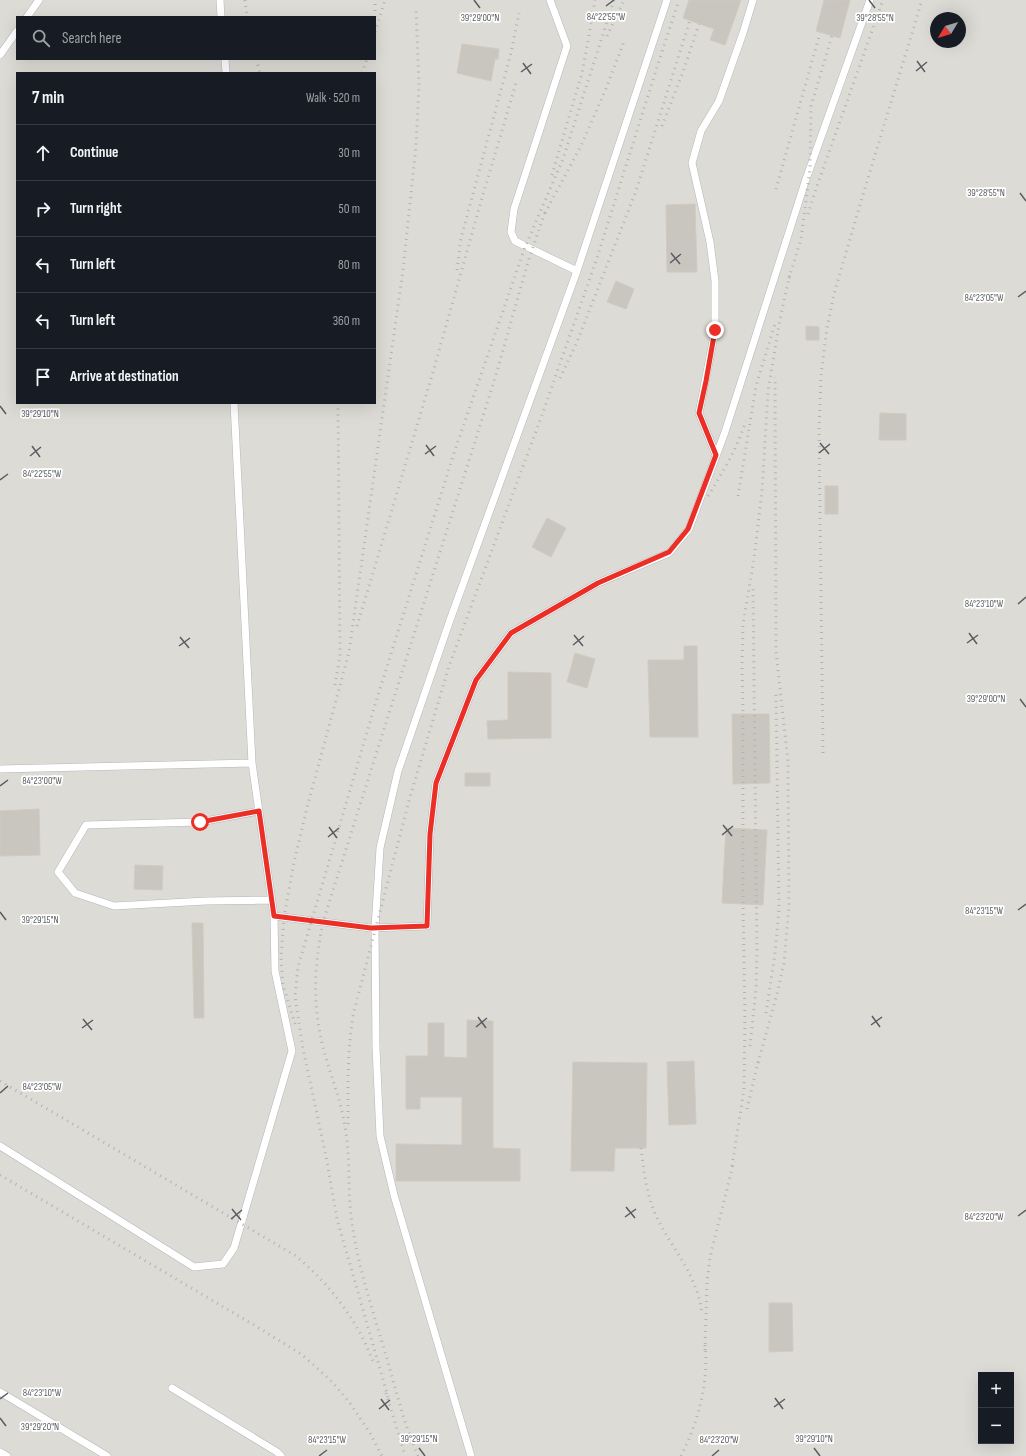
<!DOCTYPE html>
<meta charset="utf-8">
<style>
body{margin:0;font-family:"Sofia Sans Condensed",sans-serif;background:#242831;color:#f1f3f6}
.controls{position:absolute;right:12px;bottom:12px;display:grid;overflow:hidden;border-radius:0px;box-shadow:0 4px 16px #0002}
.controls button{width:36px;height:36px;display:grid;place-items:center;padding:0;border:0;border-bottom:1px solid #363941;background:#171b24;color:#f1f3f6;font:20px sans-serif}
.compass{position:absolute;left:930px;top:12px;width:36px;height:36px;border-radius:50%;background:#171b24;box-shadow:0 4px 16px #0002;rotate:232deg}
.stop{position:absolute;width:12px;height:12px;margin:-9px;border:3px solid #eb2f27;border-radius:50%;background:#fff}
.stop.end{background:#eb2f27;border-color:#fff;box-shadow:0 1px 4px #0008}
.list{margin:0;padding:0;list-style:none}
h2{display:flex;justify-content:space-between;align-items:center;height:52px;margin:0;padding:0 16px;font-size:17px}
h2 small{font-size:13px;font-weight:400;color:#9ea1a6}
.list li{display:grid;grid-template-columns:26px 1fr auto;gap:12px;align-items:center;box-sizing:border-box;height:56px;padding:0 16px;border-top:1px solid #363941}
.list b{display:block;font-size:15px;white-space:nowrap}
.list em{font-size:13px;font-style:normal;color:#9ea1a6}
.icon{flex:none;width:22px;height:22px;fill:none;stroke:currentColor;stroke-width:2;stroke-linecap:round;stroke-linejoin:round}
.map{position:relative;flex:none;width:1026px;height:1456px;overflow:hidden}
.search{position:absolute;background:#171b24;box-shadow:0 4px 16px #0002;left:16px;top:16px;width:360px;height:44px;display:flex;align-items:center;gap:10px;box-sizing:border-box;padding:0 14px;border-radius:0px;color:#9ea1a6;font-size:15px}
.panel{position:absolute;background:#171b24;box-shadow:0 4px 16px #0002;left:16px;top:72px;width:360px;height:332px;border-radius:0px}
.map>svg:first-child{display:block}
</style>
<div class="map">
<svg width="1026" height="1456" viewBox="0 0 1026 1456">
<rect width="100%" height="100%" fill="#ece9e0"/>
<path fill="#dddbd5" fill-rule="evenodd" d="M0 0H1026V1456H0ZM17 17H375V59H17ZM936 18H960V42H936ZM17 73H375V403H17ZM981 1375H1011V1441H981Z"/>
<path fill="#c9c5bf" stroke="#d1cabe" d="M689 0H741L725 45 710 40 714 29 683 18Z
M824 0H850L840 38 816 31Z
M462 44 499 49 498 59H495L491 81 457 73Z
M695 204 697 272H667L666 205Z
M616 281 634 289 626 309 607 302Z
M806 326 819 327V340H806Z
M880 413 906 414V440H879Z
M825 486H838V514H825Z
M547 518 566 528 551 557 532 547Z
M684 646H697L698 737H650L648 660H684Z
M575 653 595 659 587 688 567 682Z
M508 672 551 673V738L488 739 487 721 508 720Z
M732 714H769L770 783 733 784Z
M465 773H490V786H465Z
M39 809 40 855 0 856V811Z
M726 828 767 830 763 905 722 903Z
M135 865 163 866 162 890 134 889Z
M192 923H203L204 1018H194Z
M467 1020 493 1021V1148L520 1149V1181H396V1144L462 1145V1097H420V1109H406V1056H428V1023H444V1057L467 1058Z
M694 1061 696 1124 669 1125 667 1062Z
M573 1062 647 1063 646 1148H615L614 1171H571Z
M769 1303H792L793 1351 769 1352Z"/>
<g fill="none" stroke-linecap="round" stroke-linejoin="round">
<g stroke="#b3b7bb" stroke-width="8">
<path id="lane" d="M220 0 221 17
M550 0 567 46 514 209 511 232 515 241 577 271 667 0
M27 17 39 0
M0 55 17 31
M225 59 226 73
M716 455 699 413 715 331V281L710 242 692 163 701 131 719 101 743 33 753 0
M0 769 252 763
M259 811 200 822 86 825 58 872 75 893 114 906 206 901 271 900
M274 916 371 928 427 926 430 834 436 783 476 680 511 633 598 583 669 553 689 529 725 432 805 182 870 0
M0 1146 194 1267 223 1264 234 1248 292 1051 275 971 274 916 252 763 234 403
M172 1388 277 1452 281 1456
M0 1392 107 1456
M0 1452 7 1456
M471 1456 394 1195 380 1136 376 1047 375 928 380 848 398 771 450 620 577 271"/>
</g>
<use href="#lane" stroke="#fff" stroke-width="7"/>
<path stroke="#b1b2b2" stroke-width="3" stroke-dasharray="1 5" stroke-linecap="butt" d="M245 0 247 17
M375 17V0
M375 32 385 0
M607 36 624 0
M256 59 260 73
M362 73 367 59
M662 126 684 69 699 24
M552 175 582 73 588 41 595 0
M776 189 820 33
M545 213 581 146 605 91 625 39
M808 214 817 186 883 0
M457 270 461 238 511 53 519 13
M789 278 801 239 810 169 811 106 832 36
M560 378 577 342 636 191 690 20
M708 496C723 472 737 448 746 421
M738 496 756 386 775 324
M357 626 433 372 484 191 516 83
M335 685 340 656 338 403
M823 753 819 430 821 375 827 328 834 294 862 198 922 0
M766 1013 775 954 779 909 776 692
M295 1024 283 985 281 958 284 917 294 862 308 804 349 652 403 270 416 146 419 85 416 7
M750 1046 756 989 757 952 753 588
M758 1063 778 990 784 963 789 906 788 762 776 652 775 377
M0 1081 296 1256C323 1279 344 1303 361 1335 366 1344 370 1354 374 1363
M747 1109 759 1058
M348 1124C348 1086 347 1049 354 1011L410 797 449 666 542 415 597 258 658 64 679 0
M641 1148C644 1173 647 1199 659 1222 675 1252 699 1279 702 1315
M732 1166 744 1090 745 1018 743 904V714L742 665 743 624 754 559 762 491 768 391 780 319 790 274
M0 1175 254 1325 301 1354 315 1366 333 1383 350 1403 370 1433 382 1456
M705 1350 707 1282 710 1257 734 1161
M386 1393 405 1456
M388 1397 337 1219 326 1156 303 1049 295 996 298 967 375 705 454 453 525 247 563 159 614 0
M418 1456C403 1422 395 1385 384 1349 372 1308 358 1266 352 1223 347 1191 351 1159 345 1127 341 1101 331 1076 324 1051 312 1006 314 967 323 922L496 375 528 262 545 212
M681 1456C698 1422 709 1383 705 1345"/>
</g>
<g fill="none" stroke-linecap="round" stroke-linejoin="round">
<path stroke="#eb2f27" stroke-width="5" d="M200 822 259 811 274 916 371 928 427 926 430 834 436 783 476 680 511 633 598 583 669 552 688 529 716 455 699 413 706 381 715 330"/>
</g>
<path fill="none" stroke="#595d61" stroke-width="1.5" d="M474 0 480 8M869 0 875 8M606 6 614 0M917 61 925 72M523 63 531 74M916 71 927 62M521 72 532 64M1020 193 1026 201M671 253 680 264M670 263 681 254M1018 297 1026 291M0 406 6 414M820 443 829 454M426 445 434 456M32 446 40 457M819 453 830 444M425 454 436 446M30 456 41 447M0 480 8 474M1018 604 1026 597M969 633 977 644M574 635 583 646M180 637 189 648M967 643 978 635M573 645 584 636M179 646 190 638M1020 699 1026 707M0 786 8 780M723 825 732 836M329 827 337 838M722 835 733 826M328 837 339 828M1018 910 1026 904M0 912 6 920M872 1016 880 1027M478 1017 486 1028M83 1019 92 1030M871 1025 882 1017M476 1027 487 1018M82 1028 93 1020M0 1093 8 1086M626 1207 635 1218M232 1209 241 1220M1018 1216 1026 1210M625 1217 636 1209M231 1219 242 1210M775 1398 783 1409M0 1399 8 1393M381 1399 389 1410M774 1407 785 1399M379 1409 390 1400M0 1418 6 1426M419 1448 425 1456M814 1448 820 1456M319 1456 327 1450M712 1456 719 1450"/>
<g font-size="10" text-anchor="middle" fill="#595d61" stroke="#fff" stroke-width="3.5" stroke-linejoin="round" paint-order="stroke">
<text x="606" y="20">84°22'55"W</text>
<text x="480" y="21">39°29'00"N</text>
<text x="875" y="21">39°28'55"N</text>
<text x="986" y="196">39°28'55"N</text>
<text x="984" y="301">84°23'05"W</text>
<text x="40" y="417">39°29'10"N</text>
<text x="42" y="477">84°22'55"W</text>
<text x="984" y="607">84°23'10"W</text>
<text x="986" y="702">39°29'00"N</text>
<text x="42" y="784">84°23'00"W</text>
<text x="984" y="914">84°23'15"W</text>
<text x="40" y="923">39°29'15"N</text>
<text x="42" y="1090">84°23'05"W</text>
<text x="984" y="1220">84°23'20"W</text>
<text x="42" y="1396">84°23'10"W</text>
<text x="40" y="1430">39°29'20"N</text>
<text x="419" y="1442">39°29'15"N</text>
<text x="814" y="1442">39°29'10"N</text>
<text x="327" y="1443">84°23'15"W</text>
<text x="719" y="1443">84°23'20"W</text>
</g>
</svg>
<div class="controls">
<button>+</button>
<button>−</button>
</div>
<svg class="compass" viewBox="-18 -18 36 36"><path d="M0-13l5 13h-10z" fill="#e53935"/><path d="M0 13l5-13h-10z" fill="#9ea1a6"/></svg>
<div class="stop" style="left:200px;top:822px"></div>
<div class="stop end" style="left:715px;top:330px"></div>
<div class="search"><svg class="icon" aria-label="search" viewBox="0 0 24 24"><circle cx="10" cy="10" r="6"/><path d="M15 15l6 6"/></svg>Search here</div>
<section class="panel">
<h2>7 min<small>Walk · 520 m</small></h2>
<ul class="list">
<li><svg class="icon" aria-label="ahead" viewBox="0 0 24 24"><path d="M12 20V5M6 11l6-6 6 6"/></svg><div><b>Continue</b></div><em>30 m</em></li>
<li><svg class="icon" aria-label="right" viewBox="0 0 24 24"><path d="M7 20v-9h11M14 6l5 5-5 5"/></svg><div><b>Turn right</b></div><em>50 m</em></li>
<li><svg class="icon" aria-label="left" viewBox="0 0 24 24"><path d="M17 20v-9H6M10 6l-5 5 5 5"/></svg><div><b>Turn left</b></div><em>80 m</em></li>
<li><svg class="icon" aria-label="left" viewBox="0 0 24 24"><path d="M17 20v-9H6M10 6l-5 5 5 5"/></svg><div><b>Turn left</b></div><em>360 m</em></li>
<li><svg class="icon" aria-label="arrive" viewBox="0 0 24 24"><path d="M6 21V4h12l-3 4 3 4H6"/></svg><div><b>Arrive at destination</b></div></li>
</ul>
</section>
</div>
